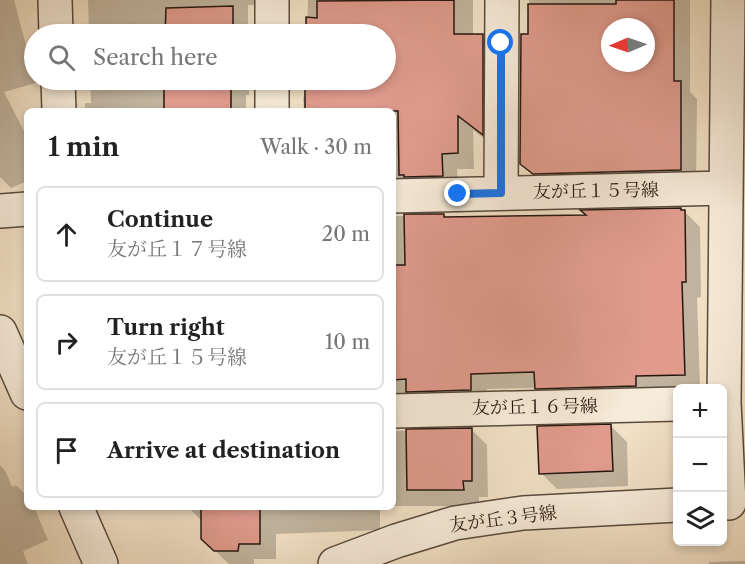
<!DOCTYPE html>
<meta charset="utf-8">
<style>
body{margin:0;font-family:"Libre Caslon Text","Noto Serif JP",serif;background:#f6f6f6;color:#222}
.controls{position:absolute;right:18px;bottom:18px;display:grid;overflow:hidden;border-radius:9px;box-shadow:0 3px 9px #0003}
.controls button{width:54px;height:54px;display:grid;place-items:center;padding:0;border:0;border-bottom:2px solid #e0e0e0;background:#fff;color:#222;font:30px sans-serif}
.compass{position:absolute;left:601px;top:18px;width:54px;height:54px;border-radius:50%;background:#fff;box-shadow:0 3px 9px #0003;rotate:268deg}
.stop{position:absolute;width:18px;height:18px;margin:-14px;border:4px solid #1a73e8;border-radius:50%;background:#fff}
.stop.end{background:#1a73e8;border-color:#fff;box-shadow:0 2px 6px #0008}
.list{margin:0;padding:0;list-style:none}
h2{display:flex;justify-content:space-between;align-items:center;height:78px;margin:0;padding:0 24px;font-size:26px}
h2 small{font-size:20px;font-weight:400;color:#767676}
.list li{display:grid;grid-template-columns:39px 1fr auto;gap:18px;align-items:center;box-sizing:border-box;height:96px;margin:0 12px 12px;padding:0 12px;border:2px solid #e0e0e0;border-radius:9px}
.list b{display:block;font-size:22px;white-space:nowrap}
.list p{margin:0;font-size:20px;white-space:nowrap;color:#767676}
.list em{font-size:20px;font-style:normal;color:#767676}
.icon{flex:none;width:33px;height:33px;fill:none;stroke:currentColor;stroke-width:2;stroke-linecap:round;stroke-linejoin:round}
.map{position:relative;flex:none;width:745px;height:564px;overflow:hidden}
.search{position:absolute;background:#fff;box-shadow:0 3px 9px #0003;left:24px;top:24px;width:372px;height:66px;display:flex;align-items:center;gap:15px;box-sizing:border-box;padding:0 21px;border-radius:33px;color:#767676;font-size:22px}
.panel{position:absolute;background:#fff;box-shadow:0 3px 9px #0003;left:24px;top:108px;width:372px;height:402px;border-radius:9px}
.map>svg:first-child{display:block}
</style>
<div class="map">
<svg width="745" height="564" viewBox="0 0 745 564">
<rect width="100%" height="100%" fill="#f2e1c6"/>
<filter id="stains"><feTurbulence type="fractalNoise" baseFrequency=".00333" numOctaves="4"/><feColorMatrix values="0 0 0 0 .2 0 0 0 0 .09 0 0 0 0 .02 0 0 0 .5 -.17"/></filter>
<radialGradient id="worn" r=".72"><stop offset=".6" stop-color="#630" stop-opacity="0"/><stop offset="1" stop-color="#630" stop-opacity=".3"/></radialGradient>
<path fill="#0003" fill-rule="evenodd" d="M0 0H14L36 83 4 92 27 137V181L11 188 0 177Z
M88 0H255V5H248V34H89Z
M308 0H473V36H482L499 52 498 149 473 130 474 169H457L458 192 393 203V111H304L303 97 307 96V80H386V34H307Z
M529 0H690V92L697 99 696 186 538 180 521 163 530 36ZM610 27H646V63H610Z
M90 80H249V95H246V111H85V103H91Z
M684 211 700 227 701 297 697 298 700 388H678L552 404 536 388 487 389V406L393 418V216L443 215 447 219 588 216Z
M611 426 627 442 628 486 557 489 541 473Z
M471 429 487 445 488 497H479V506H393V431Z
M0 465 6 472 12 487 16 485 27 496V507H34L48 540 23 551 28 564H0Z
M190 507H380V530L276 534V559H254V564H229L202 538V521L190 509Z
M745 561V564H709V562Z"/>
<path fill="#e09b8d" stroke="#25170f" stroke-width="1.5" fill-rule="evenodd" d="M454 0V34H483V135L458 116V153L442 154 443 176 404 177V175H399L398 111H305V80H386V34H306V17L317 18V1Z
M616 0H674V81H681V170L533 174 520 164 521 34H528V4H616ZM610 27H646V63H610Z
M233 6V34H165L166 8Z
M164 80H234H231V111H164Z
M681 208V210H685L686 282H682L685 375 636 376V386L535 389 534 372 471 374V390L406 392V379L393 380V265H405L404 214H444V217L586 215 580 210Z
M611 424 613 471 539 474 537 426Z
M472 428V481H463L464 490H407L406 429Z
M201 507H260V544H239L238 551H214L201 539Z"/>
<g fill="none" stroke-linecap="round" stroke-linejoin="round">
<g stroke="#584a3d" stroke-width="36">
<path id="minor" d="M55 0 56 34
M272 0V34
M728 0 724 403 729 503
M58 80 59 111
M272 80V111
M501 193 502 0
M393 196 726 188
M0 211 27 209
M393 411 678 404
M335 564 396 541 455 523 523 513 678 505"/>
</g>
<g stroke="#584a3d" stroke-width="36">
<path id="tertiary" d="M0 332 27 393
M76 507 101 564"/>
</g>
<use href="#minor" stroke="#f7ecda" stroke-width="33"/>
<use href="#tertiary" stroke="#f7ecda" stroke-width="33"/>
</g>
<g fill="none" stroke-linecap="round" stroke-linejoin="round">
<path stroke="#1a73e8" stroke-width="8" d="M458 194 501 193V43"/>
</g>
<g text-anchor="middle" stroke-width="6" stroke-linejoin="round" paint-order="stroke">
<g font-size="18" fill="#25170f" stroke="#f7ecda">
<text transform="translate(596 191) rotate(-1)" y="6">友が丘１５号線</text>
<text transform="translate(535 407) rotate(-1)" y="6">友が丘１６号線</text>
<text transform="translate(503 519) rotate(-7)" y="6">友が丘３号線</text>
</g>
</g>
<rect width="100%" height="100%" filter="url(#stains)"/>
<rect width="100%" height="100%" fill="url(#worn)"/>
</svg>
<div class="controls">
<button>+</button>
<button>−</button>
<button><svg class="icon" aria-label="layers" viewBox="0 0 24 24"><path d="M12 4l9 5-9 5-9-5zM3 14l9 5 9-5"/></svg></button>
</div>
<svg class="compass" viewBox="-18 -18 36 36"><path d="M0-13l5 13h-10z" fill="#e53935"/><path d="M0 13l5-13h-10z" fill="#767676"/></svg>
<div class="stop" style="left:501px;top:43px"></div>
<div class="stop end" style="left:458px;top:194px"></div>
<div class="search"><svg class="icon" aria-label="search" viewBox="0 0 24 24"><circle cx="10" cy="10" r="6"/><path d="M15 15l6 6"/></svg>Search here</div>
<section class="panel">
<h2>1 min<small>Walk · 30 m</small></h2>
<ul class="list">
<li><svg class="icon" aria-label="ahead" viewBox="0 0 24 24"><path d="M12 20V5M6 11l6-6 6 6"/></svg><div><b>Continue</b><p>友が丘１７号線</p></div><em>20 m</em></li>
<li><svg class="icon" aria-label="right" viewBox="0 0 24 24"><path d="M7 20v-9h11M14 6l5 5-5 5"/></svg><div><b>Turn right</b><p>友が丘１５号線</p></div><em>10 m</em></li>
<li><svg class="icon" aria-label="arrive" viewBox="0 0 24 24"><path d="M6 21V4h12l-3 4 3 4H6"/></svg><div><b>Arrive at destination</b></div></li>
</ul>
</section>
</div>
